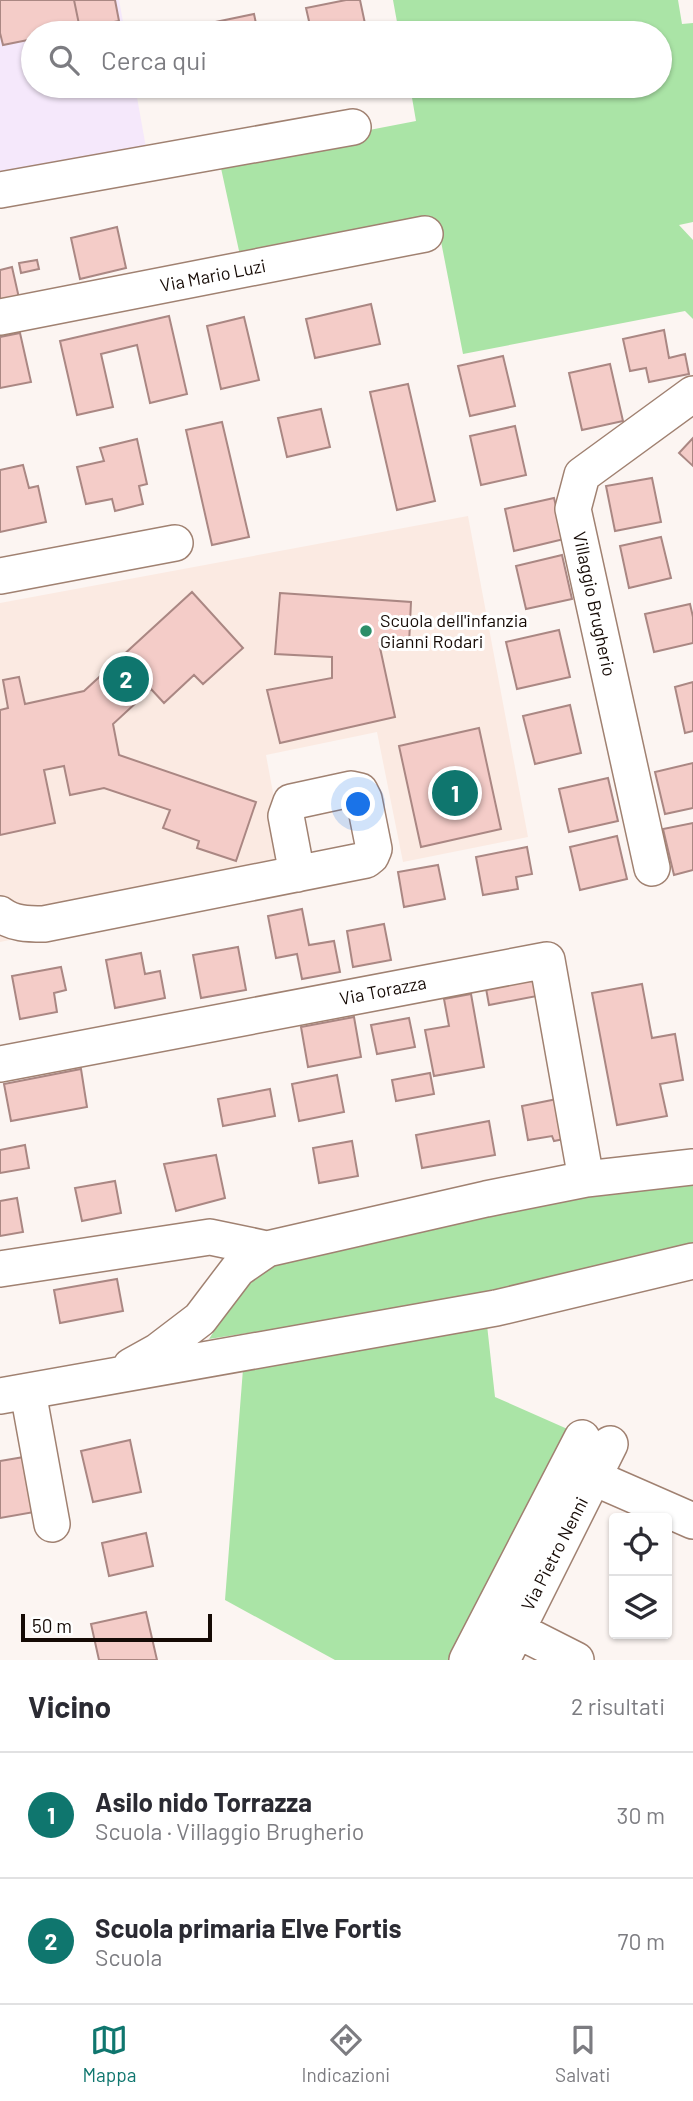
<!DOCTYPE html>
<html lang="it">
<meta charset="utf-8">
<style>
body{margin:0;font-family:Barlow,sans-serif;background:#f7f7f7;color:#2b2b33}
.controls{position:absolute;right:21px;bottom:21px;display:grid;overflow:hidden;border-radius:7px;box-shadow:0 2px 5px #0004}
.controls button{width:63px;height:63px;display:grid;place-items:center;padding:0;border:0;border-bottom:2px solid #e1e1e2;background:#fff;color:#2b2b33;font:35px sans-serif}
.scale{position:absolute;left:21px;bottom:18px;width:191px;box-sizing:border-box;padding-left:7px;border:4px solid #150a05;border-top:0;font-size:19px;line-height:24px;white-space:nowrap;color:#150a05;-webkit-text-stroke:5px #fff;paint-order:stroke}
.you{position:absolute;left:359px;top:805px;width:24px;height:24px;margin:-18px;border:5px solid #fff;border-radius:50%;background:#1a73e8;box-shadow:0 0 0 10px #1a73e833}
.badge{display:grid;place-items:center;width:46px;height:46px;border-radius:50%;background:#0f766e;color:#fff;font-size:23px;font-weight:700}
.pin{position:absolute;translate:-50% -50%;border:4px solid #fff;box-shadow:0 2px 7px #0006}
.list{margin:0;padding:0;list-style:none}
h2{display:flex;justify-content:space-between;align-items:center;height:91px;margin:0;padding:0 28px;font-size:30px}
h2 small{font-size:23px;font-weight:400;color:#7c7c81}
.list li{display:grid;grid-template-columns:46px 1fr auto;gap:21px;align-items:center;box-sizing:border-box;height:126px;padding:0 28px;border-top:2px solid #e1e1e2}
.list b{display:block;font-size:26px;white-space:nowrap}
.list p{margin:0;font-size:23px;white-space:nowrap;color:#7c7c81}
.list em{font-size:23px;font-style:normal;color:#7c7c81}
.icon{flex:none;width:38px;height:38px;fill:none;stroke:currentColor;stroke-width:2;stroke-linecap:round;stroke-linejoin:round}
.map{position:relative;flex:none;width:693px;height:1660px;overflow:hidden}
.search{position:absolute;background:#fff;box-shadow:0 2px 5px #0004;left:21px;right:21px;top:21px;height:77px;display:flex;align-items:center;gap:18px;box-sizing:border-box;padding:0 24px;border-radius:38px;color:#7c7c81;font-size:26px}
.sheet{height:343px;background:#fff}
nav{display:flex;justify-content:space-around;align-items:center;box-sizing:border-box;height:98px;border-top:2px solid #e1e1e2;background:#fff;font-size:19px;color:#7c7c81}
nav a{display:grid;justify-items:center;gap:4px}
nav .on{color:#0f766e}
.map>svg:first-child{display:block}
</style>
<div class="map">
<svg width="693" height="1660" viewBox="0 0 693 1660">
<rect width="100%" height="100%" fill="#fcf5f2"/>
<path fill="#fbeae2" d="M468 516 528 837 403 862 377 732 266 755 290 884 0 942V603Z"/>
<path fill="#f5e8fb" d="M0 0H119L125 33H33V86H135L148 159 0 186Z"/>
<path fill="#aae4a6" d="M393 0H678L682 24 693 23V222L679 225 693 240V319L685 311 463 354 437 221 241 260 219 159 416 121 410 86H660V33H399Z
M693 1177V1244L684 1248 478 1298 209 1339 240 1291 279 1262 561 1196Z
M487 1325 495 1397 572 1431 461 1660H335L225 1600 243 1369Z"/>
<path fill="#f4ccc8" stroke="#aa8783" stroke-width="2" d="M0 0H74L80 29 62 33H33V39L3 45 0 33Z
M74 0H115L119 21 80 29Z
M346 0H360L367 33H304L311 30 306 8Z
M254 14 258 33H198L196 26Z
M117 227 126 268 80 279 71 238Z
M37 260 39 269 21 273 19 263Z
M12 267 19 298 0 303V270Z
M371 304 380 344 315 358 306 319Z
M169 316 187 394 150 403 137 345 101 354 113 407 77 415 60 341Z
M244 317 259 380 221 389 207 326Z
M664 330 669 358 685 354 689 374 649 382 646 368 630 371 623 339Z
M20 333 31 382 0 388V337Z
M503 356 515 406 470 416 458 366Z
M610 364 623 421 582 430 569 373Z
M408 384 435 501 397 510 370 392Z
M321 409 330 447 287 457 278 418Z
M222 422 249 537 212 545 186 430Z
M515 426 526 475 481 485 470 436Z
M693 438V466L679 453Z
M137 439 147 484 139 486 143 504 115 511 112 499 86 504 77 467 104 461 100 448Z
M23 465 29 488 38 486 46 522 0 532V470Z
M652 478 661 522 615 531 606 486Z
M554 498 564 539 514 551 505 509Z
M661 537 671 578 629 588 620 546Z
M562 555 572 599 526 609 516 566Z
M192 592 243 648 203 684 194 675 164 703 151 689 113 724 119 755 256 802 236 861 197 848 199 841 163 828 170 810 104 788 70 795 64 766 44 770 55 823 0 835V710L8 708 3 680 19 677 25 704 84 691Z
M280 593 411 602 409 644 379 643 395 717 280 743 267 690 332 678V657L275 654Z
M690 604 693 617V643L654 652 645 614Z
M559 630 570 677 517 689 506 642Z
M693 682V731L685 733 675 687Z
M570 705 581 753 535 764 523 716Z
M479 728 501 829 421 847 399 746Z
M693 763V808L665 814 655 772Z
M608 778 618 821 569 832 559 789Z
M693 823V870L674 875 663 829Z
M617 836 627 879 580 890 570 847Z
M527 847 532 874 516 877 518 889 483 895 476 857Z
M438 865 445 899 404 907 398 872Z
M302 909 309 945 334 941 340 972 302 979 297 954 276 958 268 916Z
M384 924 391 960 353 967 347 931Z
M238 947 246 990 201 998 193 955Z
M141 953 145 974 160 971 165 998 115 1008 106 960Z
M61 967 66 990 54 993 57 1012 20 1019 12 976Z
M533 974 537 996 489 1005 485 983Z
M642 984 652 1038 675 1034 683 1080 660 1084 667 1116 617 1125 592 993Z
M471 994 484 1067 434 1076 425 1030 449 1026 444 999Z
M354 1017 361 1057 308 1067 301 1027Z
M409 1018 415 1047 377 1054 371 1025Z
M81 1069 87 1107 11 1121 4 1084Z
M430 1073 434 1094 396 1101 392 1080Z
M337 1075 344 1112 299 1121 292 1084Z
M270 1089 275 1116 223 1126 218 1099Z
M562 1098 569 1138 554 1141 552 1136 528 1140 522 1106Z
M489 1121 495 1155 422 1168 416 1135Z
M352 1141 358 1176 319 1183 313 1148Z
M25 1145 29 1168 0 1173V1150Z
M216 1155 225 1198 176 1211 164 1164Z
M115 1181 121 1213 82 1221 75 1188Z
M17 1198 23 1232 0 1236V1201Z
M117 1279 123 1311 60 1323 54 1290Z
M130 1440 141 1492 93 1502 81 1451Z
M30 1456 40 1511 0 1518V1461Z
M146 1533 153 1566 109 1576 102 1543Z
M146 1612 157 1660H99L91 1624Z"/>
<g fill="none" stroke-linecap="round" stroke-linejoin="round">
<g stroke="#a08171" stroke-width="38">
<path id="minor" d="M0 190 353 127
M0 317 425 234
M0 576 175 543
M652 868 573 509 582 475 693 394
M0 914C13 924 28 924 44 924L366 860 371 856 374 849 364 799 360 791 351 789 291 802 286 816 297 874
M0 1064 547 960 586 1179
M0 1269 210 1237 267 1249
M131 1366 158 1351 200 1319 238 1269 267 1249 486 1199 586 1179 693 1167
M28 1392 52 1524
M0 1396 496 1308 693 1261
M574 1469 693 1521
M495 1619 576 1660
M467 1660 582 1438
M502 1660 610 1444"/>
</g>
<use href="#minor" stroke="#fff" stroke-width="35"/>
</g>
<circle fill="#2c8e68" stroke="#fff" stroke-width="2.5" cx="366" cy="631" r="7"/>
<g text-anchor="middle" stroke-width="6" stroke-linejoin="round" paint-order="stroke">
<g font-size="18" fill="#150a05" stroke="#fff">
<text transform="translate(213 276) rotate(-11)" y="6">Via Mario Luzi</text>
<text transform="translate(594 604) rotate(78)" y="6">Villaggio Brugherio</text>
<text transform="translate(383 991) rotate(-11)" y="6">Via Torazza</text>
<text transform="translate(555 1554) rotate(-63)" y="6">Via Pietro Nenni</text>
</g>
<g font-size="18" fill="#150a05" stroke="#fff" text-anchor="start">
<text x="380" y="627">Scuola dell'infanzia<tspan x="380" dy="21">Gianni Rodari</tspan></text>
</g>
</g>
</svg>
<div class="controls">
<button><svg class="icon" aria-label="locate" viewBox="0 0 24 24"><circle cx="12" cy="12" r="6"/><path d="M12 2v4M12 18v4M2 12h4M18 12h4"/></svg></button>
<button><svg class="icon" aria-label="layers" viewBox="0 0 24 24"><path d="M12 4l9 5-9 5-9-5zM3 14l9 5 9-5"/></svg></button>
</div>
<div class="scale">50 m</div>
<div class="you"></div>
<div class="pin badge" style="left:455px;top:793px">1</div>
<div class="pin badge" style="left:126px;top:679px">2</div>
<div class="search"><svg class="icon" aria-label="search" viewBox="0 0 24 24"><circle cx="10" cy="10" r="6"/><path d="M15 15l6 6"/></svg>Cerca qui</div>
</div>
<section class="sheet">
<h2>Vicino<small>2 risultati</small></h2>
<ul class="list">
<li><span class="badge">1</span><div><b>Asilo nido Torrazza</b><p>Scuola · Villaggio Brugherio</p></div><em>30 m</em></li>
<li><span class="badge">2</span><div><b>Scuola primaria Elve Fortis</b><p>Scuola</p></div><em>70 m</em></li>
</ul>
</section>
<nav>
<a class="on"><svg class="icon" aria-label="map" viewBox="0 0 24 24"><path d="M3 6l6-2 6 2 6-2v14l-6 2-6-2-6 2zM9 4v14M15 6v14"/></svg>Mappa</a>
<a><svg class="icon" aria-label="directions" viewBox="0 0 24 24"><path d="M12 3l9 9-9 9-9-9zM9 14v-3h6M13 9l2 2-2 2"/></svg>Indicazioni</a>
<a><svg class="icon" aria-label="saved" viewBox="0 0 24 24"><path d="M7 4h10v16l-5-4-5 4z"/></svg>Salvati</a>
</nav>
